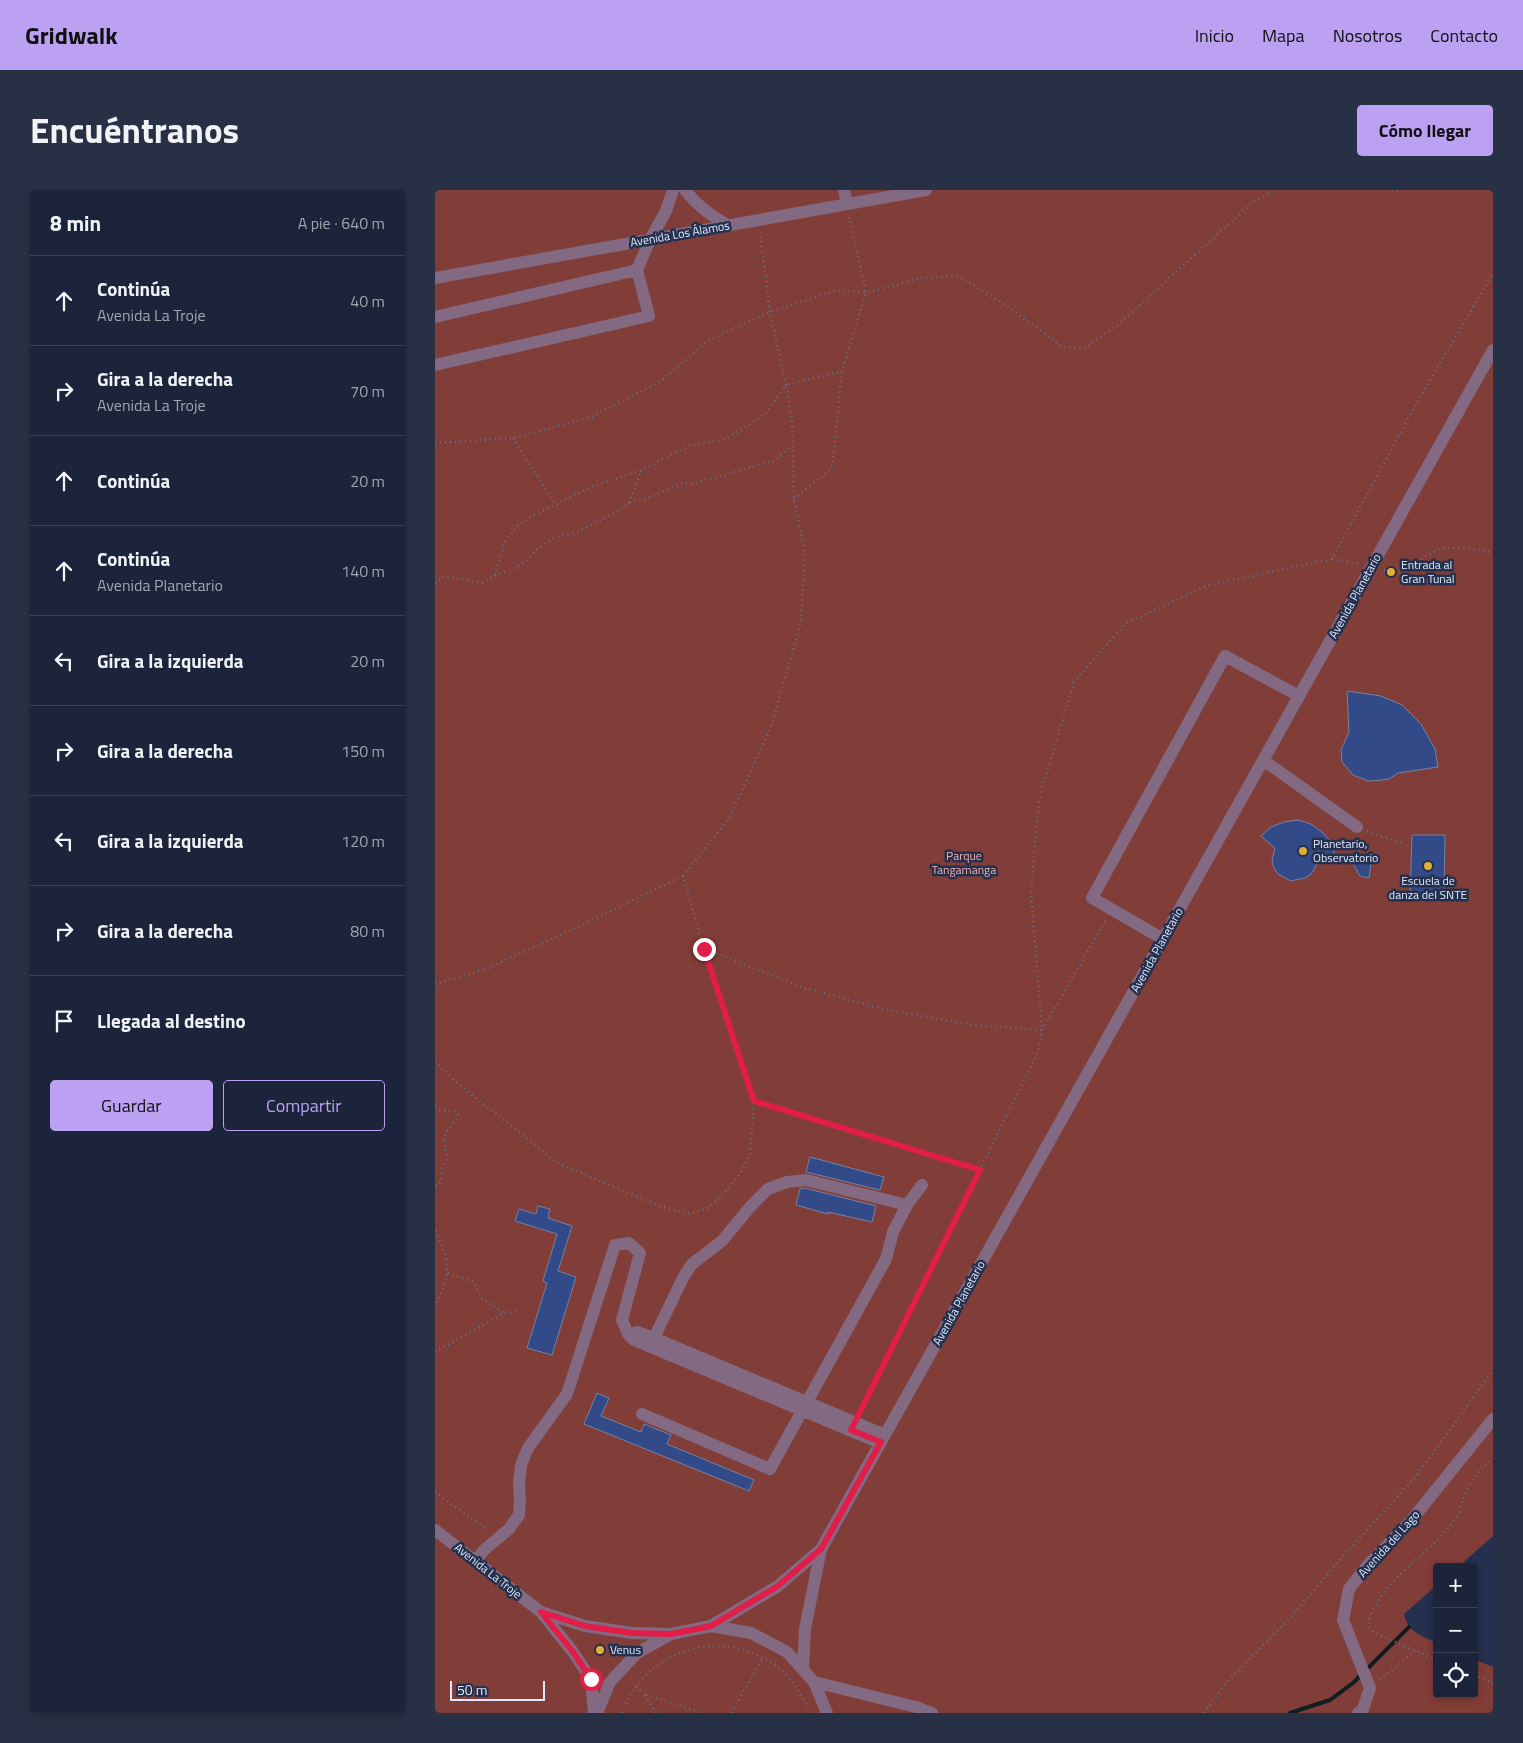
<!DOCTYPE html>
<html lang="es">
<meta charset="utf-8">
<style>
body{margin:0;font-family:"Titillium Web",sans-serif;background:#283045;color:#f1f3f6}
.controls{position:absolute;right:15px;bottom:15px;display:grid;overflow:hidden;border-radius:5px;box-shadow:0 2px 8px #0003}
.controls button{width:45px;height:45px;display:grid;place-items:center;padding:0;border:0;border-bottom:1px solid #394154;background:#1b243a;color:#f1f3f6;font:25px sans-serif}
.scale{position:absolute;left:15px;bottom:12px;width:95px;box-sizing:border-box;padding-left:5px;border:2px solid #e0e9fc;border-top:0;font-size:14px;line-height:18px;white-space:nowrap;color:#e0e9fc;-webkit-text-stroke:4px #24304d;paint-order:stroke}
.stop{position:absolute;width:15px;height:15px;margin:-11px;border:4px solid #e11d48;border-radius:50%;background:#fff}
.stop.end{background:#e11d48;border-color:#fff;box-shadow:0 1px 5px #0008}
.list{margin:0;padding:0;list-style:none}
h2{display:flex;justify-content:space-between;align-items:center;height:65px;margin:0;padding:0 20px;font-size:21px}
h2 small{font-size:16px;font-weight:400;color:#a0a4af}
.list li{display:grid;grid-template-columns:32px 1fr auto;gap:15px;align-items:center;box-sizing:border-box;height:90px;padding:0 20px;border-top:1px solid #394154}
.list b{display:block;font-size:19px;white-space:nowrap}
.list p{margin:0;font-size:16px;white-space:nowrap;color:#a0a4af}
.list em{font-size:16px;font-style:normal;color:#a0a4af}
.actions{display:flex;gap:10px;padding:15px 20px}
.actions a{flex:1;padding:11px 0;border:1px solid #bca0f2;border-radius:5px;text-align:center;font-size:18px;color:#bca0f2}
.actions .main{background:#bca0f2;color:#111}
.icon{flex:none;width:28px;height:28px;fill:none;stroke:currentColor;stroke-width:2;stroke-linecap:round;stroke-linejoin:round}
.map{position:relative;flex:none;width:1058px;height:1523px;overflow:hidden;border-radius:5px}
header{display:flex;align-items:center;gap:30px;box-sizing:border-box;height:70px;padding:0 25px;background:#bca0f2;color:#111}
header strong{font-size:24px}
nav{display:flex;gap:28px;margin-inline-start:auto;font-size:18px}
.intro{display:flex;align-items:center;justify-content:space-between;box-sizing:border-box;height:120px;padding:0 30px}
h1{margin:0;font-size:35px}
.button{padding:12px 22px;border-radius:5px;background:#bca0f2;color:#111;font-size:18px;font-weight:700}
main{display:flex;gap:30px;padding:0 30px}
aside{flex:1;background:#1b243a;border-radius:5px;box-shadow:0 2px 8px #0003}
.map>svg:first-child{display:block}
</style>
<header>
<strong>Gridwalk</strong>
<nav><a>Inicio</a><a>Mapa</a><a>Nosotros</a><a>Contacto</a></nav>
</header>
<div class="intro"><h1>Encuéntranos</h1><a class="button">Cómo llegar</a></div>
<main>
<aside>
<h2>8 min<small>A pie · 640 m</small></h2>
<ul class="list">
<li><svg class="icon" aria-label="ahead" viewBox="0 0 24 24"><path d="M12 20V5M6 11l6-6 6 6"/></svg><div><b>Continúa</b><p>Avenida La Troje</p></div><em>40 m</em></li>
<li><svg class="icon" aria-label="right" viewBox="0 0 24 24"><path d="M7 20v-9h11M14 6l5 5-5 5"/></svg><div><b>Gira a la derecha</b><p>Avenida La Troje</p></div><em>70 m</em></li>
<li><svg class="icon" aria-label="ahead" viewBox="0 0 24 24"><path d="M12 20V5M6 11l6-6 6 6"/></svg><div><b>Continúa</b></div><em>20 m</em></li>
<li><svg class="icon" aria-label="ahead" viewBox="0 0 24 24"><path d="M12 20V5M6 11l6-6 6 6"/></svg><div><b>Continúa</b><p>Avenida Planetario</p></div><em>140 m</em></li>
<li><svg class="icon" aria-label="left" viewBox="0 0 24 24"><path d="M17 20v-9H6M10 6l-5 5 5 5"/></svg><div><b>Gira a la izquierda</b></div><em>20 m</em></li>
<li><svg class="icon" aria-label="right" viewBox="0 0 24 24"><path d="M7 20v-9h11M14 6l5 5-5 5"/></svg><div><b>Gira a la derecha</b></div><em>150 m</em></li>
<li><svg class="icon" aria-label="left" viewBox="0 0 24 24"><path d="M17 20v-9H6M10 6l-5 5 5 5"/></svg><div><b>Gira a la izquierda</b></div><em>120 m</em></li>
<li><svg class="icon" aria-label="right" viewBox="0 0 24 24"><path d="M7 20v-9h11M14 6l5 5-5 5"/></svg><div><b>Gira a la derecha</b></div><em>80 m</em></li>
<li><svg class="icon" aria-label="arrive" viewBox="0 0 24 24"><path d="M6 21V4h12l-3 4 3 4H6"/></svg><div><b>Llegada al destino</b></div></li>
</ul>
<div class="actions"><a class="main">Guardar</a><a>Compartir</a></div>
</aside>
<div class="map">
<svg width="1058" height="1523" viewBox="0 0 1058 1523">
<rect width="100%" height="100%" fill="#24304d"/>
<path fill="#813d37" d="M0 0H1058V1346L1023 1377H1002V1395L969 1424C973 1442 986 1446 1002 1453V1504H1039V1469L1058 1477V1523H0Z"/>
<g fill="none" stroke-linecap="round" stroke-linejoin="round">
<path stroke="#0f1e20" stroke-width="4" d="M855 1523 895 1510 918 1493 974 1437"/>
</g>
<path fill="#334a88" stroke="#7483a6" d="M912 501 946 506 967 515 986 534 1000 559 1003 577 963 583 954 589 947 590 933 591 918 585 907 572 906 560 914 542Z
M863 630 876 634 887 642 896 652 900 666 883 667 880 678 876 684 870 688 856 691 843 684 839 678 837 671 840 658 826 646 836 637 849 632Z
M977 645H1010L1009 707 975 706Z
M925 670 936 674 934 688 925 686 917 672Z
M375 967 449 987 445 1000 371 982Z
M370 998 441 1016 437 1032 393 1022V1024L361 1015 365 999Z
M103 1016 115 1019 113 1028 137 1036 123 1081 141 1087 117 1165 92 1158 112 1093 108 1091 122 1044 80 1031 84 1019 101 1024Z
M162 1203 174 1208 166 1226 206 1242 209 1234 236 1245 232 1254 319 1290 314 1301 149 1234Z"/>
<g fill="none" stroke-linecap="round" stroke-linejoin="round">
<path stroke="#67728b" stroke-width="2.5" stroke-dasharray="1 4" stroke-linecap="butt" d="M952 0 958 2 963 0
M78 248 120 314
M0 253 78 248 156 227 226 191 274 150 335 122 402 100 431 103 486 88 523 86 566 112 628 157 649 159 683 135 817 13 840 0
M359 309 397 278 407 181 431 103 414 26
M194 313 207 280
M897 369 924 374
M949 380C971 386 984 368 1003 360 1012 356 1049 359 1058 363
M60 385 77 380 90 372 101 360 119 348 144 341 178 324 194 313 216 307 248 293 257 294 341 270 356 256
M0 393 9 386 47 393 60 385 70 352 82 336 97 326 158 296 207 280 253 256 291 249 330 224 351 195 335 122 325 42
M932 641 966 653
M923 650 925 670
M248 686 294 629 337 534 366 432 370 363 359 309 357 231 351 195 407 181
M0 794 51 779 128 744 248 686 269 759 370 798 447 819 539 835 607 840 596 703 604 609 639 492 691 433 774 395 897 369 980 216 1058 83
M0 871 21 892 124 974 220 1014 251 1024 272 1019 290 1002 305 984 315 965 319 911 269 759
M319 911 545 980
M0 917C5 921 14 921 21 921L23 924C21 930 18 933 14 938 6 948 10 959 13 970L7 979 6 991 0 997
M0 1041C15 1070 17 1085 0 1115
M13 1083 39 1092 47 1108 69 1123
M0 1162 69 1123 81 1121
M425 1223 603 862 607 840 671 730
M0 1302 53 1340
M1002 1470 942 1444 936 1440 933 1435C944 1387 998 1366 1022 1326 1025 1322 1025 1316 1027 1312 1033 1295 1041 1281 1055 1271L1058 1272
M1039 1485 1058 1493
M945 1490 980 1461
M201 1497 209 1504
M187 1523C208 1463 281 1437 335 1472 354 1483 367 1504 375 1523
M221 1523 209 1504 267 1523
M296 1523 328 1468
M769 1523 790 1494 853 1430 901 1374 982 1285 1058 1180"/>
<path stroke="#836982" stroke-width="12" d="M250 0C262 16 277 26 294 36
M409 0 412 14
M0 88 491 0
M0 127 202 80
M0 175 214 126 202 80 215 50 231 21 238 0
M828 570 922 637
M728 749 657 708 790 466 864 506
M193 1144 202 1142 219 1148 450 1245
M219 1148 249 1086 257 1074 287 1051 315 1017 333 999 352 992 371 990 472 1015
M207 1224 335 1279 451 1069 458 1042 472 1015 487 995
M0 1340 106 1422 138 1462 156 1489 159 1523
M40 1371 49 1360 74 1339 84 1325 85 1311 84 1293 86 1275 93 1258 132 1204 180 1055 194 1053 205 1063 187 1130 193 1144 199 1150 445 1253
M106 1422 150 1436 197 1443 236 1444
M276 1436 343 1396 386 1359
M368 1480 370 1439 386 1359 1058 160
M379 1492 481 1517 497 1523
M162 1523 175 1492 202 1463 236 1444 276 1436 316 1443 352 1462 379 1492 392 1523
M923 1523 928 1519 935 1498 908 1430 914 1399 932 1376 975 1332 1058 1229"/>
</g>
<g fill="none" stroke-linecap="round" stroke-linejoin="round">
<path stroke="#e11d48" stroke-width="6" d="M156 1489 138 1462 106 1422 150 1436 197 1443 236 1444 276 1436 343 1396 386 1359 446 1252 416 1240 545 980 319 911 269 759"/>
</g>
<g fill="#dfb034" stroke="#24304d" stroke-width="2">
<circle cx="956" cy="382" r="5"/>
<circle cx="868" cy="661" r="5"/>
<circle cx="993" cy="676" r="5"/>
<circle cx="165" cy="1460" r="5"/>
</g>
<g text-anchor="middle" stroke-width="5" stroke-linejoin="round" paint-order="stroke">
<g font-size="12" fill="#e0e9fc" stroke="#24304d">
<text transform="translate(245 44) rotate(-10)" y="4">Avenida Los Álamos</text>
<text transform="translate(920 406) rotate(-61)" y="4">Avenida Planetario</text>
<text transform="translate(722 760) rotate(-61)" y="4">Avenida Planetario</text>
<text transform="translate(524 1113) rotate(-61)" y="4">Avenida Planetario</text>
<text transform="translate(954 1354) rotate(-48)" y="4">Avenida del Lago</text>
<text transform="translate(53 1381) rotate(38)" y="4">Avenida La Troje</text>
</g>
<g font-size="12" fill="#e0e9fc" stroke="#24304d" text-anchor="start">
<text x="966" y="379">Entrada al<tspan x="966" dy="14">Gran Tunal</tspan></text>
<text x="878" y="658">Planetario,<tspan x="878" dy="14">Observatorio</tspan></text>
<text x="993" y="695" text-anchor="middle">Escuela de<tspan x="993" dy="14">danza del SNTE</tspan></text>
<text x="175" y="1464">Venus</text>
</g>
<g font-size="12" fill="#f5b0a7" stroke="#24304d">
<text x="529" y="670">Parque<tspan x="529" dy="14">Tangamanga</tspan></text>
</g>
</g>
</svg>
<div class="controls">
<button>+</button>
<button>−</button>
<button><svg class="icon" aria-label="locate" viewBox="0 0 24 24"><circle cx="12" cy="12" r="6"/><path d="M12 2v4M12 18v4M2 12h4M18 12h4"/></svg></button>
</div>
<div class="scale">50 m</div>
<div class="stop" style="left:156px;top:1489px"></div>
<div class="stop end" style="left:269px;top:759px"></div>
</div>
</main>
